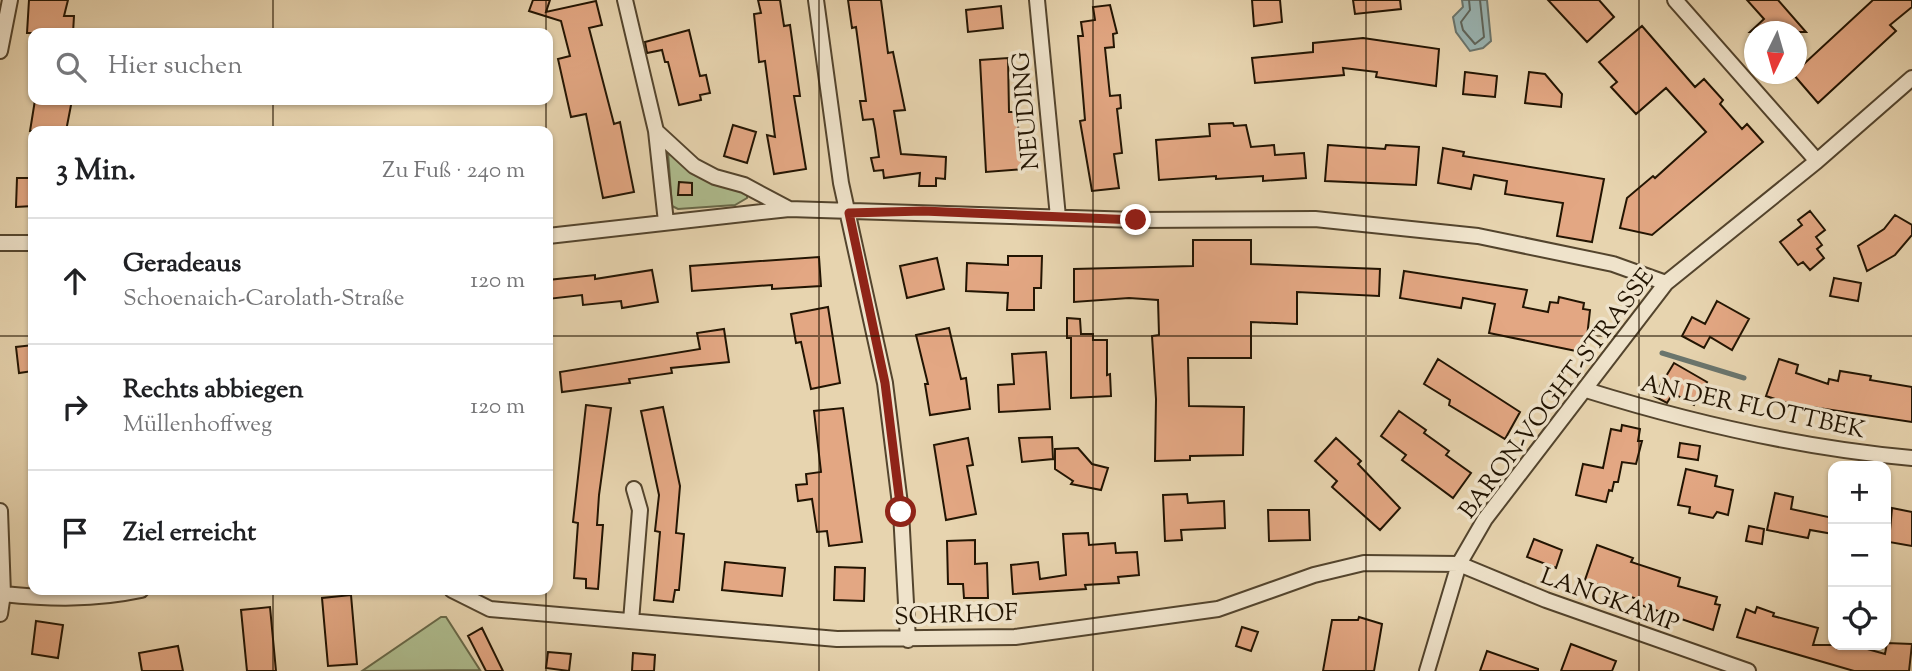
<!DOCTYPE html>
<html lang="de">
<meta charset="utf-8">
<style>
body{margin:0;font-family:"Sorts Mill Goudy",serif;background:#f2f2f2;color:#202124}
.controls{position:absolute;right:21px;bottom:21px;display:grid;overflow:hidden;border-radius:14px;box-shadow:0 2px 5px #0004}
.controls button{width:63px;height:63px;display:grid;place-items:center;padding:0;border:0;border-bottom:2px solid #e0e0e0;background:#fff;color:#202124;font:35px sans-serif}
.compass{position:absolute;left:1744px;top:21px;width:63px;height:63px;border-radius:50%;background:#fff;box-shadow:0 2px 5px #0004;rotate:185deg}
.stop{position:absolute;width:21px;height:21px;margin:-16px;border:5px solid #8f2418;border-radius:50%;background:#fff}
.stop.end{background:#8f2418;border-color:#fff;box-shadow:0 2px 7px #0008}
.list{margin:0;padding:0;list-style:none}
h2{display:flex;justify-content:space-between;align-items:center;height:91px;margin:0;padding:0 28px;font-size:30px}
h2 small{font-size:23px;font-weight:400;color:#757577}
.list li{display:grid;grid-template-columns:46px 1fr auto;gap:21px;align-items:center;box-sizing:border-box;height:126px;padding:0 28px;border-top:2px solid #e0e0e0}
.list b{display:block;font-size:26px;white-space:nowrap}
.list p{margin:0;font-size:23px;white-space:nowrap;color:#757577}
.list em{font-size:23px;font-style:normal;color:#757577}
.icon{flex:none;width:38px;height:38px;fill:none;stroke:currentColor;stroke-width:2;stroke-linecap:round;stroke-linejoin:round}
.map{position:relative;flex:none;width:1912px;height:671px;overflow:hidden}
.search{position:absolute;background:#fff;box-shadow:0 2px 5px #0004;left:28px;top:28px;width:525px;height:77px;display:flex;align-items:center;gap:18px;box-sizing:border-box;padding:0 24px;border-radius:14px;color:#757577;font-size:26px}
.panel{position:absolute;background:#fff;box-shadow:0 2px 5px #0004;left:28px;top:126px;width:525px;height:469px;border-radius:14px}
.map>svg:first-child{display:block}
</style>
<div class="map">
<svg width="1912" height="671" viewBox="0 0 1912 671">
<rect width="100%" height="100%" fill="#e7d4af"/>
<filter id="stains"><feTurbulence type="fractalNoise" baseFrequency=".00286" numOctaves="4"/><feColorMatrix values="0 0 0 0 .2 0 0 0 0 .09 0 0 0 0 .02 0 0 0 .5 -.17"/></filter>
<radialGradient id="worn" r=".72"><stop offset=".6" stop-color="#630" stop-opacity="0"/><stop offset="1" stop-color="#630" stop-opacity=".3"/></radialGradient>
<path fill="#afbe90" stroke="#686949" stroke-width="2" d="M668 153 691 171 747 192V198L735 205 678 209 672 206Z
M441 617H446L480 670 362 671Z"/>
<path fill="#9ab6b5" stroke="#6a756d" stroke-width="2" d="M1462 0H1487L1491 41 1483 48 1470 51 1456 32 1453 17 1463 7Z"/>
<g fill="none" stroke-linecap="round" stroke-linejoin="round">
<path stroke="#5e655c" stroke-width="2" d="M1469 0 1470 10 1461 22 1463 30 1475 44 1484 37 1480 0"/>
<path stroke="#6a756d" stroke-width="5" d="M1662 353 1744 378"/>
</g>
<path fill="#e3a783" stroke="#221402" stroke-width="2" d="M29 0H68L64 16H74L73 33H27Z
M533 0H550L546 12 596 1 602 25 589 28 614 124 620 122 634 192 603 198 586 114 571 117 558 59 570 56 561 21 529 11Z
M758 0H780L784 26 790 25 800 96H794L806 169 774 174 767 135 775 137 765 61 759 62 754 14 761 13Z
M848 0H881L888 53 893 52 905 110 894 111 901 154 946 157 945 179 936 178V186H919L920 173 884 178 883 170 874 171 871 158 879 157 875 129 873 119 863 120 860 101H866L856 27 852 28Z
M1252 0H1280L1282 22 1254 26Z
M1353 0H1400L1401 9 1355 14Z
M1548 0H1599L1614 17 1587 42Z
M1747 0H1778L1806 32H1750L1764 19Z
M1873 0H1912V7L1890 25 1896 31 1818 103 1793 74Z
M1110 5 1117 33 1113 34 1114 47 1105 48 1110 96 1120 95 1121 108 1117 109 1122 153 1114 154 1119 188 1092 191 1080 121 1085 120 1078 36H1083L1081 22 1095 20 1093 7Z
M1001 6 1003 28 968 32 966 10Z
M1642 26 1695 87 1704 79 1723 100 1720 104 1742 129 1747 124 1763 142 1652 235 1620 228 1627 198 1653 176 1655 178 1706 132 1666 88 1636 114 1611 87 1617 82 1599 62Z
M689 30 700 76 706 75 710 93 700 95 701 100 679 105 668 62H665L662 50 647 53 645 42Z
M1363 38 1439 49 1436 86 1376 77 1377 72 1343 68 1344 75 1255 83 1252 58 1313 52V43Z
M1008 58 1009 112H1016L1024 169 986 172 980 60Z
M1465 72 1497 76 1495 97 1463 94Z
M1529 72 1545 74 1562 94 1561 107 1525 103Z
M35 100H72L66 131H30Z
M1233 123 1234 126 1246 125 1251 147 1274 145 1275 155 1304 153 1306 178 1263 181V176L1216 179V176L1159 180 1156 140 1210 136 1209 124Z
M733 125 756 132 747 163 724 156Z
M1328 145 1385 149 1386 145 1419 147 1416 185 1325 181Z
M1443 148 1464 152 1463 156 1604 179 1592 242 1557 236 1563 203 1505 194 1507 181 1474 175 1471 189 1438 183Z
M17 178H33V206L16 207Z
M679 182 692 183V195H678Z
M1810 211 1825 230 1816 237 1822 245 1817 249 1824 258 1810 270 1803 262 1798 265 1780 242 1802 225 1798 220Z
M1895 215 1912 225V235L1895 255 1867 271 1858 246 1884 229Z
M1193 240H1251V264L1380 269 1379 296 1297 292V324L1251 322V358H1188L1189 406 1244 407 1243 455 1190 456V460L1155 461 1156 399 1152 336 1159 335 1158 300 1129 298 1074 302V269L1193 266Z
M1008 256H1042L1041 288H1034V310H1007L1008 293 966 291 967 263 1008 265Z
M819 257 821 286 772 289V285L692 291 690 266Z
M937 258 944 289 907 298 900 266Z
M652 270 658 302 622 308 621 301 583 305 582 295 548 299V280L595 275V279Z
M1404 271 1527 290 1523 307 1548 312 1550 302 1558 303 1559 297 1584 303 1583 309 1590 310 1587 337 1585 336 1581 352 1489 333 1495 304 1463 298 1461 308 1400 298Z
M1834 278 1861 283 1858 301 1830 296Z
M1717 301 1749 319 1732 350 1710 337 1704 348 1682 336 1692 317 1705 324Z
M828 307 840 383 811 389 801 342 796 343 791 314Z
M1067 318 1080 319 1081 334H1093V340H1107V375L1110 374 1111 396 1071 398V338H1067Z
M949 328 961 379 966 378 970 409 930 415 925 384H928L916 335Z
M724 329 729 362 671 368 672 373 629 379 630 383 562 392 560 372 700 349 697 333Z
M33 345V371L19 373 16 347Z
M1046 352 1050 409 999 412 998 385 1014 384 1012 354Z
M1438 359 1520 412 1505 439 1449 405 1450 400 1424 384Z
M1779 359 1798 365 1796 373 1828 384 1829 379 1838 381 1840 371 1871 376 1870 380 1912 387V422L1806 406 1805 409 1766 396Z
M1674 363 1707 382 1694 405 1673 393 1667 403 1654 396Z
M586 405 611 408 599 495 597 525H603L598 589 586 588V579L574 578 578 523 573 522Z
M663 407 680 486 676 533 684 534 679 590H675L673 602 654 600 660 532 655 531 659 495 641 411Z
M843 408 862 542 829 546 827 531 817 532 812 499 798 501 796 485 807 484 806 474 821 472 814 411Z
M1399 411 1426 430 1424 433 1449 451 1446 455 1471 473 1453 498 1402 460 1406 455 1381 436Z
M1622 425 1640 429 1638 441H1642L1636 464 1622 462 1618 482H1614L1612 491 1609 490 1606 502 1576 495 1583 464 1603 468 1611 429 1621 431Z
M1052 437 1053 459 1022 462 1019 438Z
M968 438 973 465 967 466 976 514 946 520 934 445Z
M1336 438 1361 461 1358 464 1400 508 1380 530 1332 487 1337 481 1315 461Z
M1680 443 1700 446 1698 460 1678 457Z
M1078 448 1092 464 1108 468 1101 490 1071 484 1073 481 1055 469V449Z
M1686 469 1717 476 1715 486 1733 490 1728 515 1717 512 1713 518 1689 513 1690 507 1678 505Z
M1775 493 1793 497 1791 509 1833 518V534L1810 530 1808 538 1767 530Z
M1187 494 1188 503 1224 501 1225 528 1181 530 1182 540 1165 541 1163 495Z
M1892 508 1912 512V546L1889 542Z
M1268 510H1309L1310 540 1269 541Z
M1749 526 1764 529 1762 544 1746 541Z
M1088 533 1089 545 1115 543 1116 553 1137 552 1139 575 1118 577 1119 583 1085 585 1086 589 1013 594 1011 565 1038 562 1040 579 1066 575 1063 534Z
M1534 539 1562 550 1556 568 1527 557Z
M975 540V564L987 563 988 598H964L963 584H948L947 541Z
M1597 545 1633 558 1631 562 1680 578 1678 586 1717 597 1715 604 1720 605 1713 630 1635 603 1637 599 1585 580Z
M725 562 785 568 782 596 722 590Z
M835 567 865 568 864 601 834 600Z
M351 595 357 664 328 666 322 598Z
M270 607 276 671H247L241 610Z
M1757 607 1774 613 1773 616 1818 628 1813 645H1853L1885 654 1887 643 1912 644 1909 671H1854L1737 637 1746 609 1755 613Z
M1359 617 1382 624 1374 671H1323L1332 620H1358Z
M36 621 63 625 58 658 32 654Z
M1242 627 1258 632 1251 651 1236 646Z
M482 628 503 671H486L468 636Z
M1571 644 1616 661 1612 671H1561Z
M178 646 183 671H142L139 653Z
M1487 651 1538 669V671H1480Z
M548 652 571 654 569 671 546 668Z
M633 653 655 655 654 671H632Z"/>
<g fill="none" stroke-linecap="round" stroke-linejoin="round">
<g stroke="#53442d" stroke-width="18">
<path id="street" d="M625 0 656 131 666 222
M816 0 841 183 885 383 901 512 908 640
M1037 0 1058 217
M1675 0 1817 161
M0 51 10 0
M656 131 694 166 715 177 744 185 789 209
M548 236 789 209 1136 220 1315 219 1478 236 1613 264 1666 283
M0 243H33
M1586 390C1692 423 1801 448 1912 458
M0 511 3 594 0 614
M452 590 490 609 837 639 1015 637 1218 609 1314 575 1364 563 1459 564 1546 600 1748 671
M3 594C50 599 94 600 141 590
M631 621 640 510 634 489
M1427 671 1459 564 1485 519 1666 283 1817 161 1912 78"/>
</g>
<use href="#street" stroke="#efe3cb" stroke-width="14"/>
</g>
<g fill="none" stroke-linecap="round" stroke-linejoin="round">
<path stroke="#8f2418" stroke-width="9" d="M901 512 885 383 849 213 923 211 1136 220"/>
</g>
<path fill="none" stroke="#221402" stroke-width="2" stroke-opacity="0.55" d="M273 0V33M546 0V33M819 0V671M1093 0V671M1366 0V671M1639 0V671M273 100V131M546 100V131M0 336H33M548 336H1912M273 590V671M546 590V671"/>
<g text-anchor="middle" stroke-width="7" stroke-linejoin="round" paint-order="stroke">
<g font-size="24" fill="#221402" stroke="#efe3cb">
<text transform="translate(1025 111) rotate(-95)" y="8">NEUDING</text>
<text transform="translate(1556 393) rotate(-53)" y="8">BARON-VOGHT-STRASSE</text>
<text transform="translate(1753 406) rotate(12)" y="8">AN DER FLOTTBEK</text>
<text transform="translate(1610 599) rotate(20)" y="8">LANGKAMP</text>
<text transform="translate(956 614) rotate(-2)" y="8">SOHRHOF</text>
</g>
</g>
<rect width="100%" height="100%" filter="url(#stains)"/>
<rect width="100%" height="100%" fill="url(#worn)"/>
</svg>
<div class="controls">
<button>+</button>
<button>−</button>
<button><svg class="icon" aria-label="locate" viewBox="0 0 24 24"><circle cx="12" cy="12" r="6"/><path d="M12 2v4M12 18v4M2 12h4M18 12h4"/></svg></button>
</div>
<svg class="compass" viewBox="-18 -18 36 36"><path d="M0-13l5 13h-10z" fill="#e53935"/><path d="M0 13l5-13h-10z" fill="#757577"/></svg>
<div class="stop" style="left:901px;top:512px"></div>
<div class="stop end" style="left:1136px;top:220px"></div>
<div class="search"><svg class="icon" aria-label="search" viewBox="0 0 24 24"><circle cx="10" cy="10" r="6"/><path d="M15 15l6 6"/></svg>Hier suchen</div>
<section class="panel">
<h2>3 Min.<small>Zu Fuß · 240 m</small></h2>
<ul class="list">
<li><svg class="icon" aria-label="ahead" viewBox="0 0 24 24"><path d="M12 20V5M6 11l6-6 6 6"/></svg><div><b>Geradeaus</b><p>Schoenaich-Carolath-Straße</p></div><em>120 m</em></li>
<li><svg class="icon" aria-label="right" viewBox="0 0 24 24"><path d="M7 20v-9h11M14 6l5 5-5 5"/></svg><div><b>Rechts abbiegen</b><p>Müllenhoffweg</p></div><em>120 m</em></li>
<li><svg class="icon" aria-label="arrive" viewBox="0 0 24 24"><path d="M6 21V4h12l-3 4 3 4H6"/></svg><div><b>Ziel erreicht</b></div></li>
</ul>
</section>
</div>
